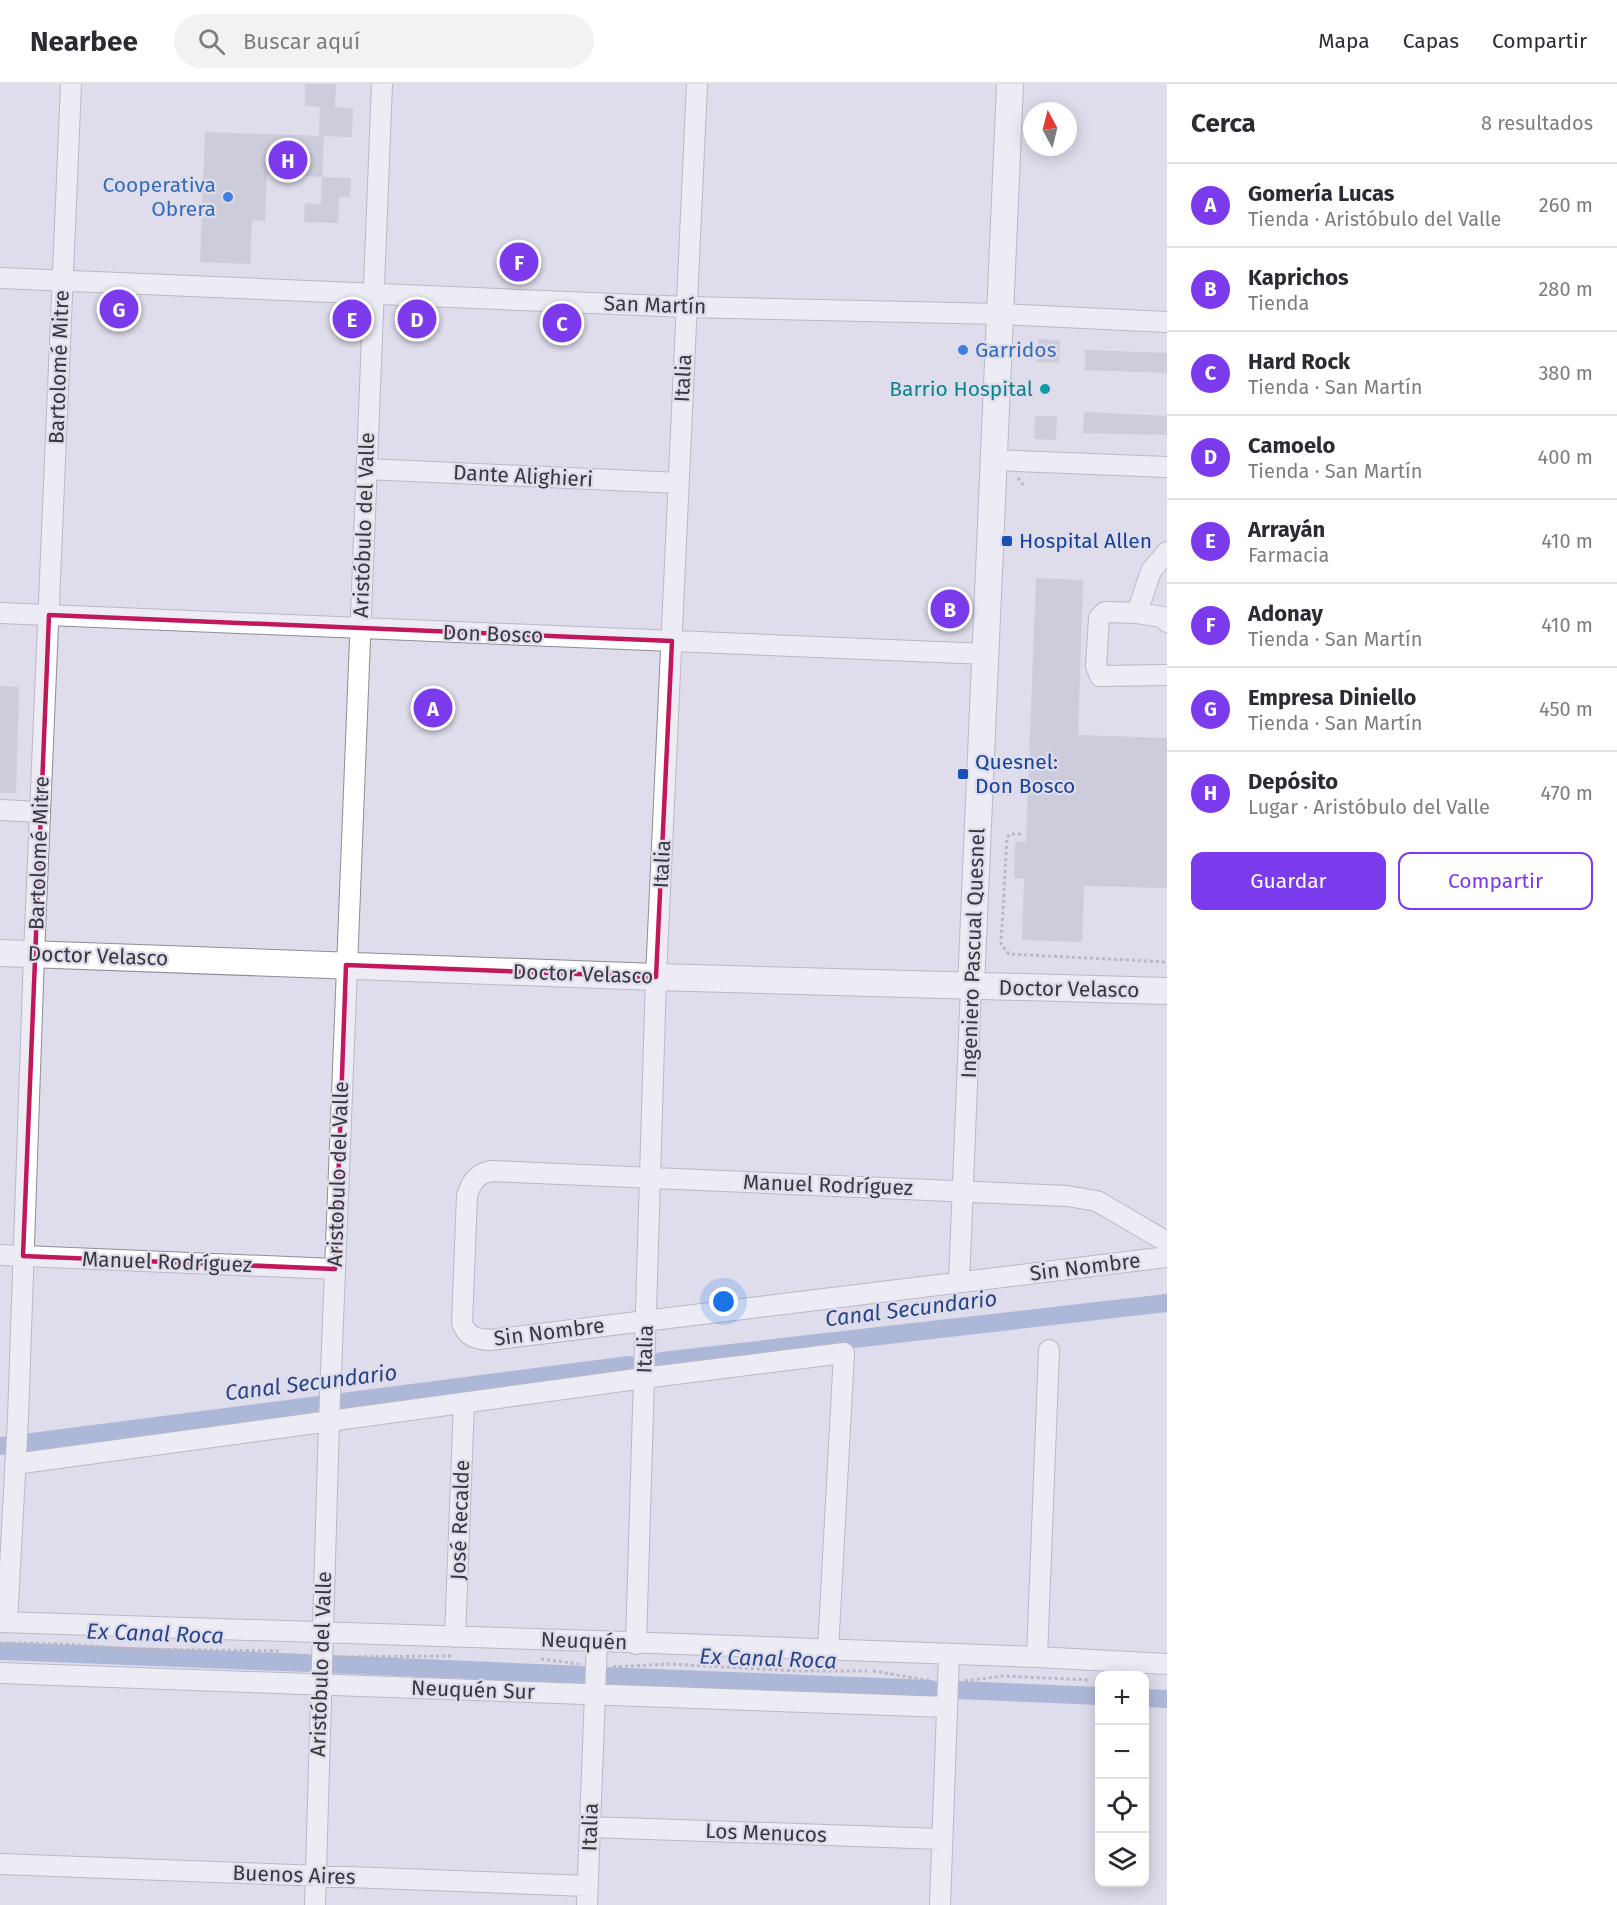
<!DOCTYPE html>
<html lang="es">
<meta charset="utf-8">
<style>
body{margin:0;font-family:"Fira Sans",sans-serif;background:#f2f2f3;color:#2b2b33}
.controls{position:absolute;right:18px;bottom:18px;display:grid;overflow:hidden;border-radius:12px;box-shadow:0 3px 15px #0003}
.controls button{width:54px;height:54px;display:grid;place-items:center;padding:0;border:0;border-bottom:2px solid #e1e1e2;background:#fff;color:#2b2b33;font:30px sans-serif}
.compass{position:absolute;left:1023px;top:18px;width:54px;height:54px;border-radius:50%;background:#fff;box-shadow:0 3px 15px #0003;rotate:353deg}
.you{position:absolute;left:724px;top:1218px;width:21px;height:21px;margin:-15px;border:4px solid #fff;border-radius:50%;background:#1a73e8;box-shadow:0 0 0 9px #1a73e833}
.badge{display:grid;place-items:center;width:39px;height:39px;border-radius:50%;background:#7c3aed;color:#fff;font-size:20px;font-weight:700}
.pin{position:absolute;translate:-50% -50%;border:3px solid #fff;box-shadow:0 2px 6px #0006}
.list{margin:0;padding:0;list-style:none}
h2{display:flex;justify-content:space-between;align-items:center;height:78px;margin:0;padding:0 24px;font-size:26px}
h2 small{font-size:20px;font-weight:400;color:#7c7c81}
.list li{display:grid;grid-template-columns:39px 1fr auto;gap:18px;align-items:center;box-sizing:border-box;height:84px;padding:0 24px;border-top:2px solid #e1e1e2}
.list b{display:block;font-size:22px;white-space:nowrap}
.list p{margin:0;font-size:20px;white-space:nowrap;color:#7c7c81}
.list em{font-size:20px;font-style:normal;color:#7c7c81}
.actions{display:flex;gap:12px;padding:18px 24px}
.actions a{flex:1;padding:14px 0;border:2px solid #7c3aed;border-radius:12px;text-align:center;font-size:21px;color:#7c3aed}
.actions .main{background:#7c3aed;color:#fff}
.icon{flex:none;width:33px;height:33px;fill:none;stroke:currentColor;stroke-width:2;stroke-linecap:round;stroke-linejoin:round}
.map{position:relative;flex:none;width:1167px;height:1821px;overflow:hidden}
header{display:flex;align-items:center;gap:36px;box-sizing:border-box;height:84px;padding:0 30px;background:#fff;border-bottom:2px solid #e1e1e2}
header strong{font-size:28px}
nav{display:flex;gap:33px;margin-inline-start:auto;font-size:21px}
.search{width:420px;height:54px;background:#f2f2f3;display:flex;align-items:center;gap:15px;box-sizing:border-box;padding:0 21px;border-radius:33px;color:#7c7c81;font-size:22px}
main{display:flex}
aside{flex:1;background:#fff}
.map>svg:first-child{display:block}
</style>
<header>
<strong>Nearbee</strong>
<div class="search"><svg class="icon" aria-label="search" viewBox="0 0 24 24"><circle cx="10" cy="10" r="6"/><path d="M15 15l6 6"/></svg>Buscar aquí</div>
<nav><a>Mapa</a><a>Capas</a><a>Compartir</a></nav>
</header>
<main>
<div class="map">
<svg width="1167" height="1821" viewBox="0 0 1167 1821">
<rect width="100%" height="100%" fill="#dfdceb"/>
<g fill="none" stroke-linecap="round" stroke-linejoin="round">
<path stroke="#728dc3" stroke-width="18" d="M661 1277 1167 1219
M0 1362 629 1281
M0 1567 308 1579
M329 1580 583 1591
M603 1592 931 1605
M958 1606 1100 1612
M1144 1614 1167 1615"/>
</g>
<path fill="#b9b8c7" d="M305 0H336L335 23 353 24 352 53 319 52 320 23 305 22Z
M205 48 324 52 322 93 267 90 265 137 252 136 250 180 200 178Z
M322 93 351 94 350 113H339L338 139 304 138 305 119 321 120Z
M1038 255 1060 256 1059 279 1037 278Z
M1085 266 1167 269V289L1085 286Z
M1084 328 1167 332V351L1083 349Z
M1035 332H1057L1056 356 1034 355Z
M1036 494 1083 496 1078 651 1167 654V804L1084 802 1082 858 1022 856 1024 795 1014 794 1015 758H1026Z
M0 602 19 603 16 709H0Z"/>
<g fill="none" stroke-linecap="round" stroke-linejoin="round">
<g stroke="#8e8c99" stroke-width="22">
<path id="minor" d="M0 194 687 223 1000 230 1167 238
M994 376 1167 383
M366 385 679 399
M1167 468 1151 487 1137 529 1163 533 1167 538
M0 529 986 570
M1137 529 1105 528 1099 534 1096 582 1100 592 1167 591
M0 726 40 728
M1167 1158 1097 1117 1067 1112 491 1087C477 1090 471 1098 467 1112L462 1239C467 1253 476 1255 490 1256L1167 1173
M0 1171 335 1185
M959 1198 971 903
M15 1380 644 1294 844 1269 828 1567
M0 1538 597 1557 1037 1573 1167 1580
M7 1538 18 1334 34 870 71 0
M455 1553 464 1319
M636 1560 656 893 697 0
M1037 1573 1049 1266
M0 1589 946 1623
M590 1743 942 1755
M0 1780 587 1802
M315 1821 329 1338 382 0
M587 1821 597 1557
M940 1821 949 1570"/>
</g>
<g stroke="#8e8c99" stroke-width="28">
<path id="major" d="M0 869 656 893 1167 907
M971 903 1010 0"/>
</g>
<path stroke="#8b8993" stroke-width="3" stroke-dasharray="3 3" stroke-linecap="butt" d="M1018 394 1024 402
M1021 750H1011L1007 753 1001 860 1009 870 1167 878
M0 1559 65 1560 129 1565 280 1567
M340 1573 451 1572
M541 1575 579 1580
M613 1583 670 1580 798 1587H867
M873 1587 932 1597
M965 1597 1003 1592 1090 1596"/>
<use href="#minor" stroke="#fff" stroke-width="20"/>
<use href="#major" stroke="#fff" stroke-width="26"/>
</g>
<path d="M0 0H1167V1821H0ZM49 531 672 557 656 893 346 881 335 1185 23 1172Z" fill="#dfdceb" fill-opacity=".55" fill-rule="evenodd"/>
<path fill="none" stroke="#c2185b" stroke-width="4.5" stroke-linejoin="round" d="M49 531 672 557 656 893 346 881 335 1185 23 1172Z"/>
<g fill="#3f7fe0" stroke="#dfdceb" stroke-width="2">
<circle cx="228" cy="113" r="6"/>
<circle cx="963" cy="266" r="6"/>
</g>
<circle fill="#0f9aa8" stroke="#dfdceb" stroke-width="2" cx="1045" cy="305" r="6"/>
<g fill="#1a4fb4" stroke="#dfdceb" stroke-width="2">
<rect x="1001" y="451" width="12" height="12" rx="3"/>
<rect x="957" y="684" width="12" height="12" rx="3"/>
</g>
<g text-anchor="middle" stroke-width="4.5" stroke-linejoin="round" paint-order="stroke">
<g font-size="21" fill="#366cbe" stroke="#dfdceb" text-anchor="end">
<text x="216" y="108">Cooperativa<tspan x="216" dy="24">Obrera</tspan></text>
<text x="975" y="273" text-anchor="start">Garridos</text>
</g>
<g font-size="21" fill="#38373d" stroke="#dfdceb">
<text transform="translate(655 221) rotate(2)" y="7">San Martín</text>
<text transform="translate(59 283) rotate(-88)" y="7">Bartolomé Mitre</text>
<text transform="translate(683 294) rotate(-87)" y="7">Italia</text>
<text transform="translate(523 392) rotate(3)" y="7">Dante Alighieri</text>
<text transform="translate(364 441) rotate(-88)" y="7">Aristóbulo del Valle</text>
<text transform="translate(493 550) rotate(2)" y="7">Don Bosco</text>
<text transform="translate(39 769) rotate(-88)" y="7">Bartolomé Mitre</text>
<text transform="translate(662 780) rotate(-87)" y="7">Italia</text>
<text transform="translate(973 869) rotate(-88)" y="7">Ingeniero Pascual Quesnel</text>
<text transform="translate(98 872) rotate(2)" y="7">Doctor Velasco</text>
<text transform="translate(583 890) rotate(2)" y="7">Doctor Velasco</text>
<text transform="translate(1069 905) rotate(1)" y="7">Doctor Velasco</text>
<text transform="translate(338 1090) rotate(-88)" y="7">Aristobulo del Valle</text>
<text transform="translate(828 1101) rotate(2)" y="7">Manuel Rodríguez</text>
<text transform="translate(167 1178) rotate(2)" y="7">Manuel Rodríguez</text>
<text transform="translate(1085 1183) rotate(-7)" y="7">Sin Nombre</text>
<text transform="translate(549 1248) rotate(-7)" y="7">Sin Nombre</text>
<text transform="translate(645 1265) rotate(-88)" y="7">Italia</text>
<text transform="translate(460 1436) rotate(-88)" y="7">José Recalde</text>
<text transform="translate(584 1557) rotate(2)" y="7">Neuquén</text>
<text transform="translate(321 1580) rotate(-88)" y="7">Aristóbulo del Valle</text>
<text transform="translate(473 1606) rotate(2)" y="7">Neuquén Sur</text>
<text transform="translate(590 1743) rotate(-88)" y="7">Italia</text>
<text transform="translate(766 1749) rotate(2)" y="7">Los Menucos</text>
<text transform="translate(294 1791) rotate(2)" y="7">Buenos Aires</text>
</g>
<g font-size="21" fill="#0d838f" stroke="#dfdceb" text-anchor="end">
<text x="1033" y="312">Barrio Hospital</text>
</g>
<g font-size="21" fill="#164399" stroke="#dfdceb" text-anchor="start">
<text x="1019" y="464">Hospital Allen</text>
<text x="975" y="685">Quesnel:<tspan x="975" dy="24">Don Bosco</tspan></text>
</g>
<g font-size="22" font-style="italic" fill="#274588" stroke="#dfdceb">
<text transform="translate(911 1224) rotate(-7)" y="8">Canal Secundario</text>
<text transform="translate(311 1298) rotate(-7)" y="8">Canal Secundario</text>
<text transform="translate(155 1549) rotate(2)" y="8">Ex Canal Roca</text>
<text transform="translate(768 1574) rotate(2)" y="8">Ex Canal Roca</text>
</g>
</g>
</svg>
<div class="controls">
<button>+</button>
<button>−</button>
<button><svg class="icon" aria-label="locate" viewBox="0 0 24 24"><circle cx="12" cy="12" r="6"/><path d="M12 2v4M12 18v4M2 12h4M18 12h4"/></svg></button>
<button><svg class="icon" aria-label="layers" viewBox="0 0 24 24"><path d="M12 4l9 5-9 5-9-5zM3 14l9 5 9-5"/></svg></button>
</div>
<svg class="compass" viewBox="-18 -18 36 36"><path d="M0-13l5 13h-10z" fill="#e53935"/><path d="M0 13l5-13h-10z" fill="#7c7c81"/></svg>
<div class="you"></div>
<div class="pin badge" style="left:433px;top:624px">A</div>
<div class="pin badge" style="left:950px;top:525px">B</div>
<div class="pin badge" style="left:562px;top:239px">C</div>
<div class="pin badge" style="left:417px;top:235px">D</div>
<div class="pin badge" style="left:352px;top:235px">E</div>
<div class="pin badge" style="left:519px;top:178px">F</div>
<div class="pin badge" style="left:119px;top:225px">G</div>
<div class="pin badge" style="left:288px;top:76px">H</div>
</div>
<aside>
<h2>Cerca<small>8 resultados</small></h2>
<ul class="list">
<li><span class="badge">A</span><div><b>Gomería Lucas</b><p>Tienda · Aristóbulo del Valle</p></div><em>260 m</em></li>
<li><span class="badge">B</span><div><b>Kaprichos</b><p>Tienda</p></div><em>280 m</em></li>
<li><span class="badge">C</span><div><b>Hard Rock</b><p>Tienda · San Martín</p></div><em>380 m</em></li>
<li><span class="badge">D</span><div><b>Camoelo</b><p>Tienda · San Martín</p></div><em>400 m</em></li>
<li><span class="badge">E</span><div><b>Arrayán</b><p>Farmacia</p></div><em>410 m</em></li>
<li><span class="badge">F</span><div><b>Adonay</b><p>Tienda · San Martín</p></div><em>410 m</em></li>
<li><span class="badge">G</span><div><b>Empresa Diniello</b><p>Tienda · San Martín</p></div><em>450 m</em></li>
<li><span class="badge">H</span><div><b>Depósito</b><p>Lugar · Aristóbulo del Valle</p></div><em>470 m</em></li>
</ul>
<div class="actions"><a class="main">Guardar</a><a>Compartir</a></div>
</aside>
</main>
